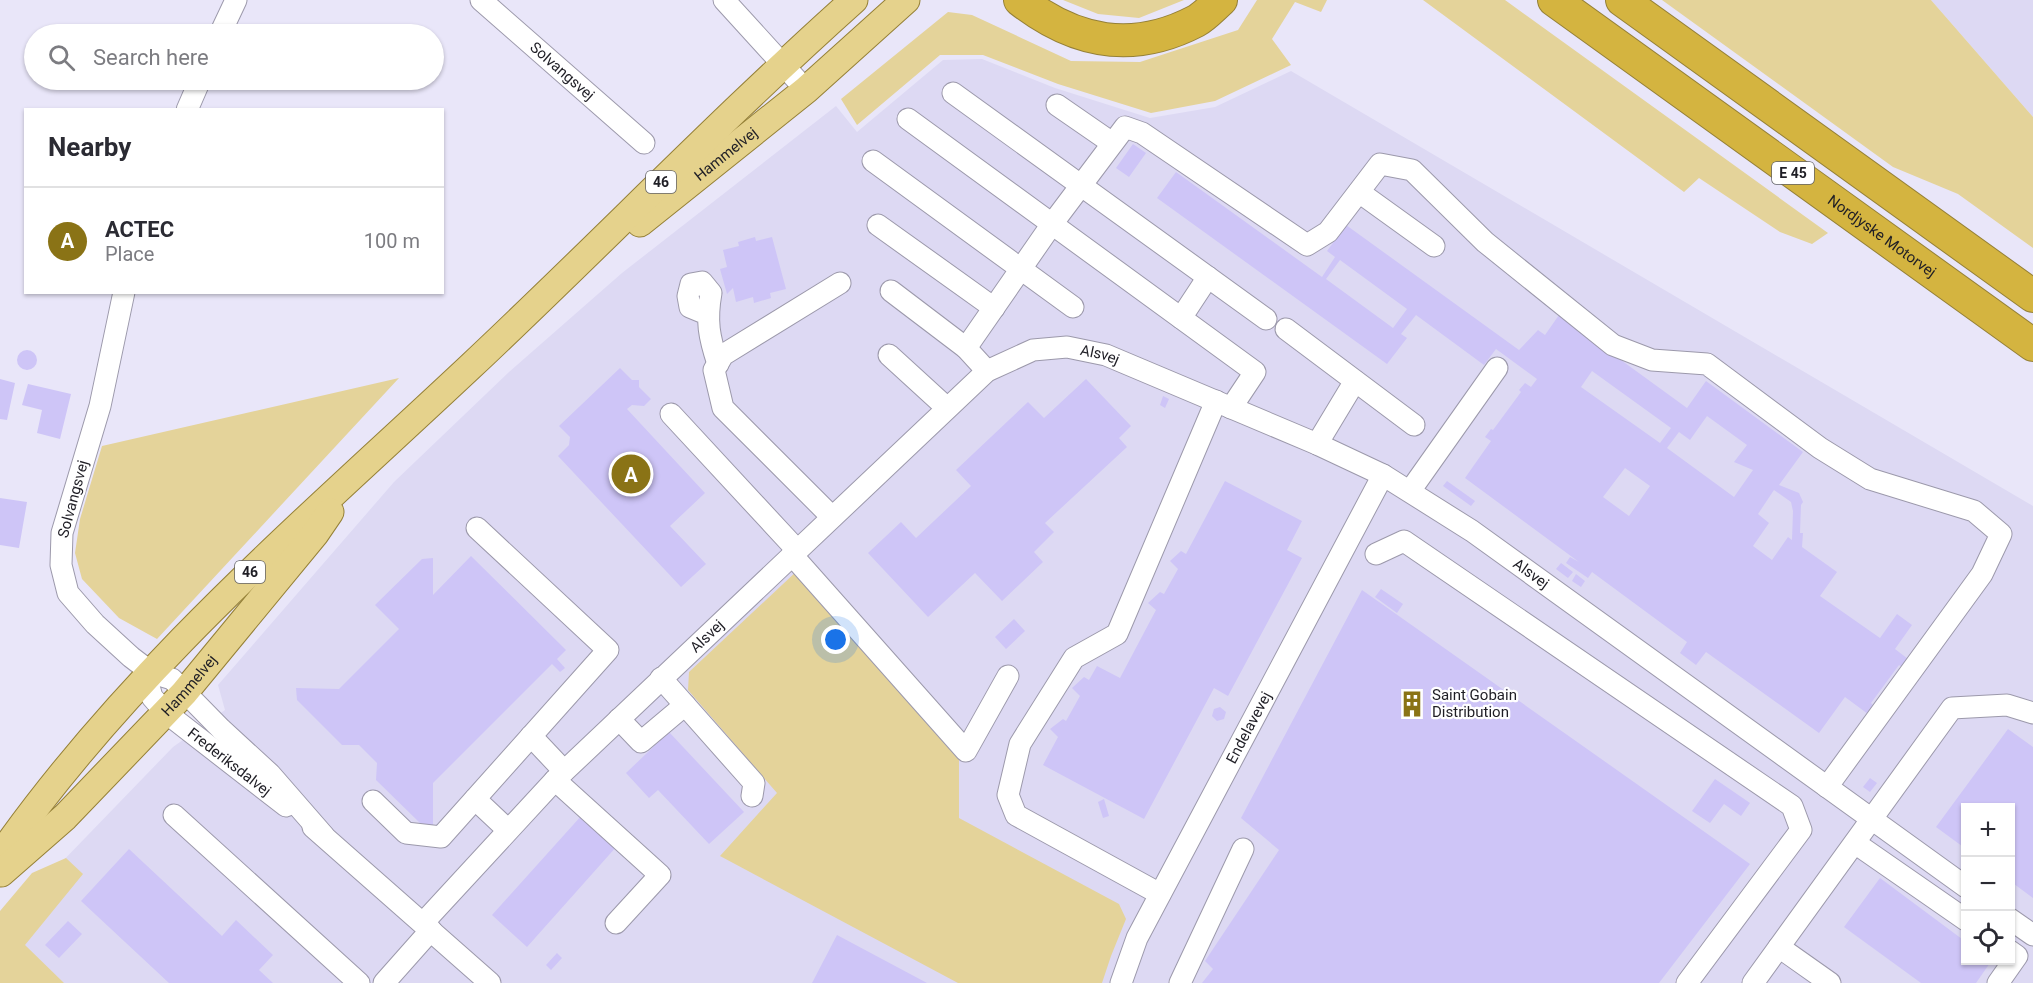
<!DOCTYPE html>
<meta charset="utf-8">
<style>
body{margin:0;font-family:Roboto,sans-serif;background:#f7f7f7;color:#2b2b33}
.controls{position:absolute;right:18px;bottom:18px;display:grid;overflow:hidden;border-radius:0px;box-shadow:0 2px 4px #0004}
.controls button{width:54px;height:54px;display:grid;place-items:center;padding:0;border:0;border-bottom:2px solid #e1e1e2;background:#fff;color:#2b2b33;font:30px sans-serif}
.you{position:absolute;left:836px;top:640px;width:21px;height:21px;margin:-15px;border:4px solid #fff;border-radius:50%;background:#1a73e8;box-shadow:0 0 0 9px #1a73e833}
.badge{display:grid;place-items:center;width:39px;height:39px;border-radius:50%;background:#8a7316;color:#fff;font-size:20px;font-weight:700}
.pin{position:absolute;translate:-50% -50%;border:3px solid #fff;box-shadow:0 2px 6px #0006}
.list{margin:0;padding:0;list-style:none}
h2{display:flex;justify-content:space-between;align-items:center;height:78px;margin:0;padding:0 24px;font-size:26px}
h2 small{font-size:20px;font-weight:400;color:#7c7c81}
.list li{display:grid;grid-template-columns:39px 1fr auto;gap:18px;align-items:center;box-sizing:border-box;height:108px;padding:0 24px;border-top:2px solid #e1e1e2}
.list b{display:block;font-size:22px;white-space:nowrap}
.list p{margin:0;font-size:20px;white-space:nowrap;color:#7c7c81}
.list em{font-size:20px;font-style:normal;color:#7c7c81}
.icon{flex:none;width:33px;height:33px;fill:none;stroke:currentColor;stroke-width:2;stroke-linecap:round;stroke-linejoin:round}
.map{position:relative;flex:none;width:2033px;height:983px;overflow:hidden}
.search{position:absolute;background:#fff;box-shadow:0 2px 4px #0004;left:24px;top:24px;width:420px;height:66px;display:flex;align-items:center;gap:15px;box-sizing:border-box;padding:0 21px;border-radius:33px;color:#7c7c81;font-size:22px}
.panel{position:absolute;background:#fff;box-shadow:0 2px 4px #0004;left:24px;top:108px;width:420px;height:186px;border-radius:0px}
.map>svg:first-child{display:block}
</style>
<div class="map">
<svg width="2033" height="983" viewBox="0 0 2033 983">
<rect width="100%" height="100%" fill="#e9e6f9"/>
<path fill="#ddd9f3" fill-rule="evenodd" d="M1931 0H2033V117Z
M982 59 1055 88 1150 118 1215 107 1291 71 2033 506V983H30L0 926 173 747 225 710 218 685 394 482 509 372 622 273 836 106 857 132 943 60ZM1966 808H2010V960H1966Z"/>
<path fill="#e4d39a" d="M1063 0H1184L1139 18 1098 14Z
M1257 0H1327L1321 12 1295 2 1272 39 1291 65 1215 101 1151 113 1058 84 983 55H940L857 125 841 99 948 12 972 15 1071 61 1140 62 1238 30Z
M1423 0H1505L1828 233 1812 244 1780 232 1699 178 1684 192Z
M1662 0H1931L2033 117V248L1958 194 1893 167Z
M399 378 157 639 119 618 82 579 75 553 80 519 102 446Z
M799 569 959 758V818L1119 904 1126 919 1111 956 1102 983H958L720 856 777 793 688 690 689 672Z
M66 858 83 874 25 945 64 983H0V911L32 873Z"/>
<path fill="#cec5f7" fill-rule="evenodd" d="M119 24 120 34H79L78 30Z
M1133 144 1146 153 1129 177 1116 168Z
M1176 172 1322 277 1335 257 1327 251 1346 225 1519 350 1538 330 1545 335 1559 315 1687 408 1706 381 1803 452 1779 485 1799 493 1803 502 1801 505 1800 533H1803L1802 547 1837 572 1820 596 1880 638 1897 614 1912 625 1895 649 1908 659 1902 667 1899 665 1871 703 1874 706 1868 714 1845 697 1819 733 1706 652 1696 665 1680 653 1687 642 1592 572 1588 578 1566 563 1570 557 1579 562 1465 478 1491 441 1485 437 1491 429 1493 430 1521 392 1519 390 1525 383 1531 387 1537 379 1496 349 1484 365 1416 315 1401 334 1407 338 1387 364 1157 198ZM1340 260 1407 309 1393 328 1326 279ZM1592 371 1671 428 1660 443 1581 387ZM1707 416 1747 445 1734 462 1753 470 1734 497 1667 448 1679 432 1690 440ZM1625 468 1650 486 1629 516 1603 497ZM1774 490 1791 502 1793 511 1792 540 1788 537 1772 560 1753 546 1769 523 1758 514Z
M755 237 756 241 772 237 786 289 770 293 771 298 754 303 753 297 736 302 733 288 727 294 720 269 727 267 723 250 739 246 738 242Z
M17 360a10 10 0 1 1 20 0a10 10 0 1 1-20 0Z
M620 368 632 380H639V387L651 399 644 406 632 405 627 409 705 493 670 526 706 564 681 587 558 456 569 445 570 437 559 426Z
M0 379 15 383 7 420 0 419Z
M1086 379 1131 426 1119 438 1127 447 1045 523 1054 532 1034 552 1043 562 1002 601 975 573 928 617 868 553 901 522 916 538 971 486 956 470 1028 402 1044 418Z
M28 384 71 394 60 439 37 433 42 410 22 405Z
M1163 396 1169 399 1165 408 1160 405Z
M1225 481 1302 521 1287 550 1302 558 1228 696 1214 688 1144 819 1043 765 1058 737 1050 729 1063 719 1066 721 1080 696 1072 688 1084 677 1089 680 1097 666 1120 678 1156 610 1148 603 1160 592 1164 594 1178 569 1170 561 1181 551 1186 554Z
M1447 481 1475 501 1471 506 1443 486Z
M0 498 27 502 19 548 0 545Z
M471 556 566 650 557 659 565 668 560 672 552 664 433 783V825L421 824 376 780 377 763 359 745H342L297 700 296 688 339 689 399 629 375 605 422 559 433 558V595Z
M1561 563 1573 572 1568 578 1556 569Z
M1576 574 1585 581 1581 587 1572 581Z
M1381 589 1403 604 1397 613 1375 597Z
M1362 590 1750 864 1659 983H1202L1213 969 1205 961 1279 850 1241 818Z
M1014 619 1025 631 1006 649 995 637Z
M1220 707 1226 712 1224 719 1217 721 1212 716 1214 709Z
M2008 729 2033 747V898L2010 881V808H1966V849L1936 827Z
M669 732 744 812 709 844 658 790 649 798 626 773Z
M1870 778 1877 783 1870 792 1863 787Z
M1715 779 1750 803 1741 816 1724 804 1710 823 1692 811Z
M1104 799 1109 816 1103 818 1098 802Z
M582 815 617 846 527 947 492 915Z
M129 849 222 936 236 920 273 955 259 970 273 983H169L81 901Z
M1880 878 1966 942V960H1992L1976 983H1921L1844 927Z
M68 921 82 934 59 958 45 945Z
M837 935 927 983H812Z
M557 953 562 958 551 970 546 965Z"/>
<g fill="none" stroke-linecap="round" stroke-linejoin="round">
<g stroke="#9c99ab" stroke-width="23">
<g id="minor">
<path id="s1" d="M481 0 644 143"/>
<path d="M724 0 806 90"/>
<path d="M220 34 236 0"/>
<path d="M953 93 1266 319"/>
<path d="M1057 105 1112 143"/>
<path d="M187 110 200 80"/>
<path d="M908 119 1255 372 1231 408"/>
<path d="M873 161 1073 307"/>
<path d="M1359 192 1434 246"/>
<path d="M878 225 994 308"/>
<path d="M891 291 966 348"/>
<path d="M124 292 100 406 62 533 61 565 68 593 95 624 131 657 152 673 172 679 221 729 270 774 324 836"/>
<path d="M707 314 690 307 688 296 691 284 702 282 711 293C706 321 709 337 718 364"/>
<path d="M1181 318 1208 277"/>
<path d="M1286 329 1414 425"/>
<path d="M889 355 947 408"/>
<path d="M987 371 966 348 1052 224 1125 127 1142 133 1307 245 1328 232 1380 164 1412 170 1485 242 1613 345 1652 360 1707 364 1820 448 1870 479 1974 511 2001 534 1982 574 1827 787"/>
<path d="M671 414 797 550"/>
<path d="M1317 444 1355 381"/>
<path d="M1410 491 1497 368"/>
<path d="M832 517 723 408 714 370 723 355 840 283"/>
<path d="M1376 554 1404 541 1792 806 1801 830 1687 983"/>
<path d="M792 555 966 751 1008 676"/>
<path d="M661 678 754 783 752 796"/>
<path id="s2" d="M147 679 152 697 165 712 286 806"/>
<path d="M619 719 641 742 685 705"/>
<path d="M531 736 564 771"/>
<path d="M555 780 660 875 616 923"/>
<path d="M475 799 508 830"/>
<path d="M373 801 406 833 441 837 608 650 477 528"/>
<path d="M174 815 359 983"/>
<path d="M313 827 490 983"/>
<path d="M1855 843 1966 920"/>
<path d="M1160 894 1016 815 1008 795 1020 744 1074 658 1117 634 1216 401"/>
<path d="M2010 919 2033 935"/>
<path id="s3" d="M423 923 555 780 987 371 1033 350 1067 347 1106 355 1317 444 1383 475 1472 531 1966 887"/>
<path d="M1779 947 1830 983"/>
<path d="M384 983 431 930"/>
<path id="s4" d="M1121 983 1137 938 1383 475"/>
<path d="M1180 983 1243 849"/>
<path d="M1753 983 1952 708 2007 705 2033 713"/>
<path d="M1998 983 2017 956 2010 951"/>
</g>
</g>
<g stroke="#958037" stroke-width="29">
<g id="major">
<path id="s5" d="M640 223 806 90 906 0"/>
<path d="M0 856C131 669 306 521 471 366 600 245 722 118 854 0"/>
<path id="s6" d="M1 873 65 817 184 693 315 534 330 512"/>
</g>
</g>
<g stroke="#958037" stroke-width="34">
<g id="highway">
<path d="M1020 0C1075 43 1133 54 1196 21 1205 16 1213 7 1221 0"/>
<path id="s7" d="M1554 0 2033 345"/>
<path d="M1622 0 2033 296"/>
</g>
</g>
<use href="#minor" stroke="#fff" stroke-width="21"/>
<use href="#major" stroke="#e5d28c" stroke-width="27"/>
<use href="#highway" stroke="#d4b440" stroke-width="32"/>
</g>
<defs>
<g id="building-bare" transform="scale(2.07)"><path d="M-4-6H4V6H1V3H-1V6H-4ZM-2.5-4.3h1.7v1.8h-1.7ZM.8-4.3h1.7v1.8H.8ZM-2.5-1h1.7V.8h-1.7ZM.8-1h1.7V.8H.8Z" fill="#8a7316" stroke="#fff" stroke-width="2.5" paint-order="stroke"/></g>
</defs>
<g fill-rule="evenodd">
<use href="#building-bare" x="1412" y="704"/>
</g>
<g text-anchor="middle" stroke-width="4.5" stroke-linejoin="round" paint-order="stroke">
<g fill="#fff" stroke="#626266" stroke-width="1.5">
<rect x="1772" y="162" width="42" height="22" rx="4.5"/>
<rect x="646" y="171" width="30" height="22" rx="4.5"/>
<rect x="235" y="561" width="30" height="22" rx="4.5"/>
</g>
<g font-size="14" font-weight="bold" fill="#1f1e25">
<text x="1793" y="178">E 45</text>
<text x="661" y="187">46</text>
<text x="250" y="577">46</text>
</g>
<g font-size="15" fill="#1f1e25" stroke="#fff">
<text dy="5" stroke="none"><textPath href="#s1" startOffset="108">Solvangsvej</textPath></text>
<text dy="5" stroke="none"><textPath href="#s5" startOffset="110">Hammelvej</textPath></text>
<text dy="5" stroke="none"><textPath href="#s7" startOffset="404">Nordjyske Motorvej</textPath></text>
<text dy="5" stroke="none"><textPath href="#s3" startOffset="908">Alsvej</textPath></text>
<text transform="translate(73 499) rotate(-75)" y="5">Solvangsvej</text>
<text dy="5" stroke="none"><textPath href="#s3" startOffset="1394">Alsvej</textPath></text>
<text dy="5" stroke="none"><textPath href="#s3" startOffset="404">Alsvej</textPath></text>
<text dy="5" stroke="none"><textPath href="#s6" startOffset="266">Hammelvej</textPath></text>
<text dy="5" stroke="none"><textPath href="#s4" startOffset="286">Endelavevej</textPath></text>
<text dy="5" stroke="none"><textPath href="#s2" startOffset="120">Frederiksdalvej</textPath></text>
</g>
<g font-size="15" fill="#1f1e25" stroke="#fff" text-anchor="start">
<text x="1432" y="700">Saint Gobain<tspan x="1432" dy="17">Distribution</tspan></text>
</g>
</g>
</svg>
<div class="controls">
<button>+</button>
<button>−</button>
<button><svg class="icon" aria-label="locate" viewBox="0 0 24 24"><circle cx="12" cy="12" r="6"/><path d="M12 2v4M12 18v4M2 12h4M18 12h4"/></svg></button>
</div>
<div class="you"></div>
<div class="pin badge" style="left:631px;top:474px">A</div>
<div class="search"><svg class="icon" aria-label="search" viewBox="0 0 24 24"><circle cx="10" cy="10" r="6"/><path d="M15 15l6 6"/></svg>Search here</div>
<section class="panel">
<h2>Nearby<small></small></h2>
<ul class="list">
<li><span class="badge">A</span><div><b>ACTEC</b><p>Place</p></div><em>100 m</em></li>
</ul>
</section>
</div>
